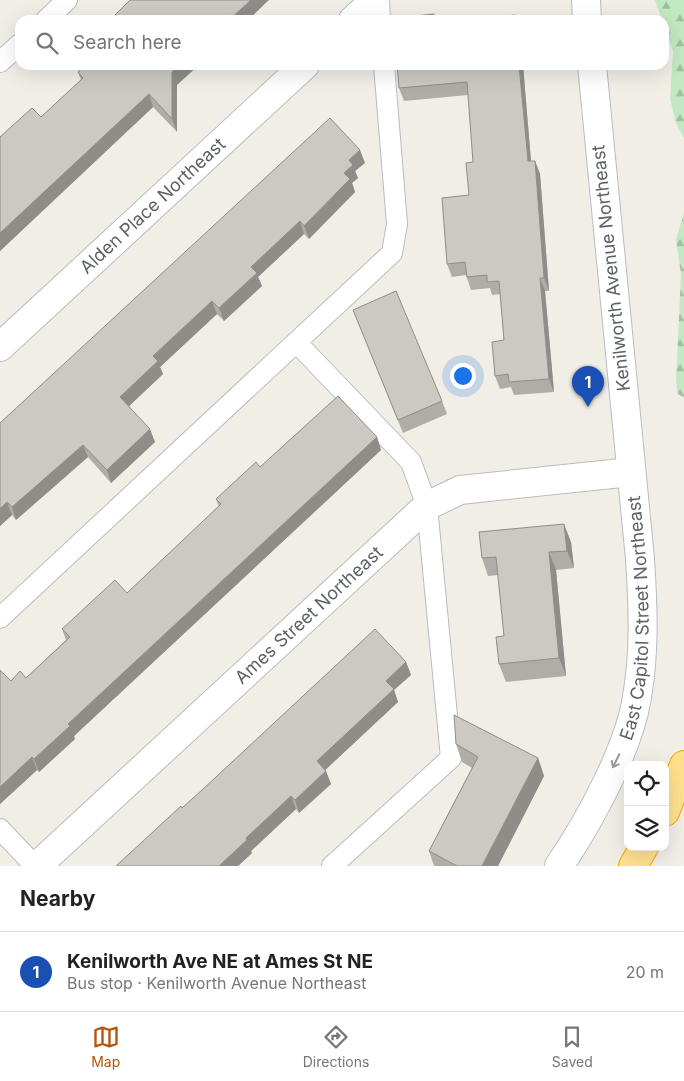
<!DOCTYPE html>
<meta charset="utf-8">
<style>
body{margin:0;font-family:Inter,sans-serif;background:#f2f2f2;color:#222}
.controls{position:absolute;right:15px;bottom:15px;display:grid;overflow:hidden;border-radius:10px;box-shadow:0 5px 20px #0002}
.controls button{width:45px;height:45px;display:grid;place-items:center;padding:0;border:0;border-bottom:1px solid #e0e0e0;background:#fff;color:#222;font:25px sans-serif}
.you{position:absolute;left:462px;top:375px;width:18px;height:18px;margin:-12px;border:4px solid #fff;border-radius:50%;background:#1a73e8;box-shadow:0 0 0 8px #1a73e833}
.badge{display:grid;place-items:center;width:32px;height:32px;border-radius:50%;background:#b45309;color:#fff;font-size:16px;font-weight:700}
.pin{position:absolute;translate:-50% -41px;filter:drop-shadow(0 1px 2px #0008)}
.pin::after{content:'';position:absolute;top:26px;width:18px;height:15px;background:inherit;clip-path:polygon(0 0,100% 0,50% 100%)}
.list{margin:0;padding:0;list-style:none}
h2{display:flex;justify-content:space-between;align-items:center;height:65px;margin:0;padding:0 20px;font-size:21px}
h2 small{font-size:16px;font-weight:400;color:#767676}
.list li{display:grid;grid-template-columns:32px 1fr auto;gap:15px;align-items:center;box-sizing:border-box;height:80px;padding:0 20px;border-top:1px solid #e0e0e0}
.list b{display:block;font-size:19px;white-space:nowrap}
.list p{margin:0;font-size:16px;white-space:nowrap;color:#767676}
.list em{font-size:16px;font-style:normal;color:#767676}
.icon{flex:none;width:28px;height:28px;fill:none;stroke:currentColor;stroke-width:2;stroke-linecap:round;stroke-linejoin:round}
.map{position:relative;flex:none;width:684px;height:866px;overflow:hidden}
.search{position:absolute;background:#fff;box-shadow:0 5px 20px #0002;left:15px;right:15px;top:15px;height:55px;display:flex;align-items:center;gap:12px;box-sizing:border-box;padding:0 18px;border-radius:15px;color:#767676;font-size:19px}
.sheet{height:145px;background:#fff}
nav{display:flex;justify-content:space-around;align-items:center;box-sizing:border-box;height:70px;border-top:1px solid #e0e0e0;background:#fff;font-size:14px;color:#767676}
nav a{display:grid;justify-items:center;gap:2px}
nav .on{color:#b45309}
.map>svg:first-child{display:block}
</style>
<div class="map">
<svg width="684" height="866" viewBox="0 0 684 866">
<defs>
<pattern id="forest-firs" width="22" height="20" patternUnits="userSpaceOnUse" patternTransform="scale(1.25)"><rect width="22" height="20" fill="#c2e9c1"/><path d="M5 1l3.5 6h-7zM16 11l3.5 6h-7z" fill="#a1c0a1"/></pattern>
</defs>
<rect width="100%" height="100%" fill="#f1eee6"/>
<path fill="url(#forest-firs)" d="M655 0H684V138L676 123 670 99 673 51Z
M684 213V398L678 394 676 382 681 274 676 240Z"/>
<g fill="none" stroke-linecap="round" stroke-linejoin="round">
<g stroke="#b8bcc0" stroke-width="22">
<path id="lane" d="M379 0 380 20
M46 20 67 0
M0 62 20 44
M297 343 411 462 427 506 451 758 332 866
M0 618 392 253 397 224 384 65
M0 829 35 866"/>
</g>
<g stroke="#b8bcc0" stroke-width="30">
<g id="street">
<path d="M586 0 587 20"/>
<path d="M353 20 375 0"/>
<path id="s1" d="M0 347 305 65"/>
<path id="s2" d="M37 866 427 506 460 490 631 472"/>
<path id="s3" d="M559 866C589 822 629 749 637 697 645 651 643 605 640 559L592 65"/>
</g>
</g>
<g stroke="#f6a300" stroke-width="30">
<path id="highway" d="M665 812 684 765
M633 866 644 847"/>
</g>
<use href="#lane" stroke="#fff" stroke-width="20"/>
<use href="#street" stroke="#fff" stroke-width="28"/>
<use href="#highway" stroke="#ffe08e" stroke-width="28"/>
</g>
<path fill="#afada8" d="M397 65H523L531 161H535L540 174 549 291H545L554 392 514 395 511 387 500 389 495 376 504 340 500 294 492 295 490 288 471 290 466 275 452 277 447 264 469 195 473 162 468 95 404 101 399 88Z
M78 72 177 85V132L153 107 0 251V137L41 117 81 80Z
M365 163 355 171 358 178 352 183 355 192 309 239 304 234 258 277 262 286 224 321 217 314 160 367 163 374 129 406 155 442 111 483 88 457 16 520 12 515 0 526V423Z
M353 310 442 401 447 414 403 433Z
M377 437 381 450 74 736 75 739 39 772 37 770 0 804 11 681 26 678 66 640 62 629 127 593 219 507 216 499 260 467Z
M571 542 574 568 556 570 566 676 506 682 499 664 504 636 498 575 488 576 482 558Z
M406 662 411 675 394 690 398 702 325 770 331 784 299 813 296 809 251 851 252 853 238 866H116L182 808Z
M456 744 538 758 544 776 498 866H434L429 851 472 768 462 762Z"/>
<path fill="#8f8d88" d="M251 0H269L248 20H229Z
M180 65H199L177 85V132L172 119V72Z
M519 65H523L532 174 528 161Z
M149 94 153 107 0 251V233Z
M360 150 365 163 355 171 358 178 352 183 355 192 309 239 304 226 344 173 349 160Z
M535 161 540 174 549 291 544 278Z
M300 221 304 234 258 277 262 286 224 321 219 308 251 267Z
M540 278 545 291 554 392 549 379Z
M212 301 217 314 160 367 163 374 125 410 120 397 153 356Z
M150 429 155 442 111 483 107 470Z
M377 437 381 450 74 736 75 739 39 772 34 759 68 724Z
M83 445 88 457 16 520 12 507Z
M7 502 12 515 0 526V509Z
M564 524 571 542 574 568 567 551Z
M549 552 556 570 566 676 559 658Z
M406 662 411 675 394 690 398 702 321 774 317 761 386 681Z
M32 757 37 770 0 804V787Z
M538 758 544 776 498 866H482Z
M326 771 331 784 299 813 295 800Z
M291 796 296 809 251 851 252 853 238 866H219L246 838Z"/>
<path fill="#ccc9c3" stroke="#8f8d88" d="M130 0H251L229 20H110Z
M434 14V20H396V18Z
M515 15V20H465Z
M86 65H180L172 72V119L149 94 0 233V137L32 108 41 117 83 78 78 72Z
M397 65H519L528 161H535L544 278H540L549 379 509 382 508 374 495 376 492 342 504 340 499 281 487 282V275L467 277 465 262 447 264 442 198 469 195 466 163 473 162 467 82 399 88Z
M330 118 360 150 349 160 353 165 344 173 350 179 304 226 300 221 251 267 257 273 219 308 212 301 153 356 158 361 120 397 150 429 107 470 83 445 12 507 7 502 0 509V423Z
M396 291 442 401 398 420 353 310Z
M338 396 377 437 68 724 70 726 34 759 32 757 0 787V670L11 681 20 671 26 678 70 637 62 629 115 580 127 593 221 504 216 499 256 462 260 467Z
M564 524 567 551 549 552 559 658 499 664 496 637 504 636 496 557 482 558 479 532Z
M375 629 406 662 386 681 394 689 317 761 326 771 295 800 291 796 246 838 247 840 219 866H116L181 806 182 808 202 790Z
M454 715 538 758 482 866H457L429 851 478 757 456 744Z"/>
<defs><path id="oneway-shaft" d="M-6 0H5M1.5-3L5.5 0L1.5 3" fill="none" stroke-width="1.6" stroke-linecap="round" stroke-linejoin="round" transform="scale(1.25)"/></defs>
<use stroke="#96999c" href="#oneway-shaft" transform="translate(616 761) rotate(116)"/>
<g text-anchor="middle" stroke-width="4.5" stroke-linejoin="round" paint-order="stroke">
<g font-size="18" fill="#5d6267" stroke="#fff">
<text dy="6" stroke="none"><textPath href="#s1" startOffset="208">Alden Place Northeast</textPath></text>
<text transform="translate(611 268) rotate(-96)" y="6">Kenilworth Avenue Northeast</text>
<text dy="6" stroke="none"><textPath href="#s2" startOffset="370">Ames Street Northeast</textPath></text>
<text dy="6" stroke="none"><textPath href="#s3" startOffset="266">East Capitol Street Northeast</textPath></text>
</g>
</g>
</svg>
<div class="controls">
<button><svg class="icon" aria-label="locate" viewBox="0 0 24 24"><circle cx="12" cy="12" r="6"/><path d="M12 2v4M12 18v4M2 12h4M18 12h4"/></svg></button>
<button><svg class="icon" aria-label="layers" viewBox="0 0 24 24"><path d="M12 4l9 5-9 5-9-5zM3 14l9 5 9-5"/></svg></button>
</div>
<div class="you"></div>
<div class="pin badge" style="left:588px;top:407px;background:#1a4fb4">1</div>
<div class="search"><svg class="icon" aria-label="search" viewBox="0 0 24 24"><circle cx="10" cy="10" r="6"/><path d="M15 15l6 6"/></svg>Search here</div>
</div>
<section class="sheet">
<h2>Nearby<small></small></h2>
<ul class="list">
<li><span class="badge" style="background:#1a4fb4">1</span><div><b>Kenilworth Ave NE at Ames St NE</b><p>Bus stop · Kenilworth Avenue Northeast</p></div><em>20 m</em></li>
</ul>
</section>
<nav>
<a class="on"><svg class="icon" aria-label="map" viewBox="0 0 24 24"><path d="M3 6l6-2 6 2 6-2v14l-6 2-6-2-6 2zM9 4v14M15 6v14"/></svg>Map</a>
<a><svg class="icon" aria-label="directions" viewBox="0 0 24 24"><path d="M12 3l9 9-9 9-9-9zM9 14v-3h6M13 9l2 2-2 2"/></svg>Directions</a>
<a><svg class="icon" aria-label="saved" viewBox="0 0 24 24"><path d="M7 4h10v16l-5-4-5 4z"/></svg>Saved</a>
</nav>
